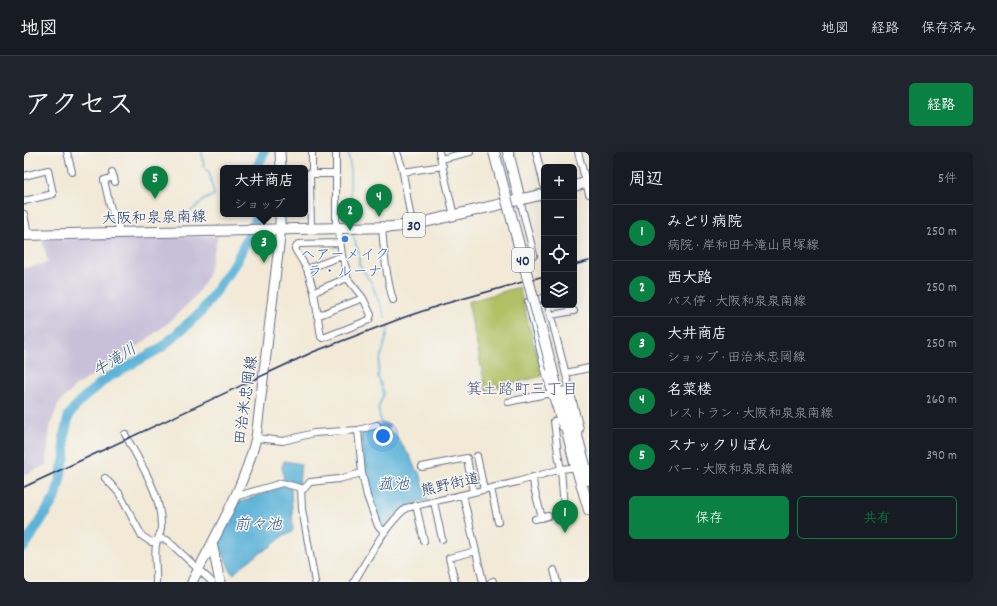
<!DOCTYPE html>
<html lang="ja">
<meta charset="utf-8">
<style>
body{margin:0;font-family:Dekko,"Klee One",sans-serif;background:#20242c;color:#f1f3f6}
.controls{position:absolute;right:12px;top:12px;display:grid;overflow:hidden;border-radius:6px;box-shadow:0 4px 16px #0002}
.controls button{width:36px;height:36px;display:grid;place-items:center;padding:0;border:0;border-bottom:1px solid #363941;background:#171b24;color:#f1f3f6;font:20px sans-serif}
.you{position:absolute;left:359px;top:284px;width:14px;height:14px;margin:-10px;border:3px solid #fff;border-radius:50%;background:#1a73e8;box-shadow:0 0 0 6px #1a73e833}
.badge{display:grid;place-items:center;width:26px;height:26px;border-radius:50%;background:#0b8043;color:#fff;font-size:13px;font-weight:700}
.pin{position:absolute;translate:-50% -33px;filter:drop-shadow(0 1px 2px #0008)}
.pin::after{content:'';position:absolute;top:21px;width:14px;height:12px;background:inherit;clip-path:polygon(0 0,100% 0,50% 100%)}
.popup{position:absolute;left:196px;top:13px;width:88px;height:52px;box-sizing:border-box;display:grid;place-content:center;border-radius:6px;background:#171b24;filter:drop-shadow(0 1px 3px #0005);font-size:13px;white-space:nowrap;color:#9ea1a6}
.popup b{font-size:15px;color:#f1f3f6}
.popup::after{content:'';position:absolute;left:50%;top:100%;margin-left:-8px;border:8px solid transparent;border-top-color:#171b24}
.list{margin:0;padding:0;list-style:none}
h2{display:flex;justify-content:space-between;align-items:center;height:52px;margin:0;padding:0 16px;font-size:17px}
h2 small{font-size:13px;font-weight:400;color:#9ea1a6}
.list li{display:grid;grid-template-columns:26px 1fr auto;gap:12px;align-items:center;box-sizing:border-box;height:56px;padding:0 16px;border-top:1px solid #363941}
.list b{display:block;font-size:15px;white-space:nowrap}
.list p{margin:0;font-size:13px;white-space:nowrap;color:#9ea1a6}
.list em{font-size:13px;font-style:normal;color:#9ea1a6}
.actions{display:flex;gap:8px;padding:12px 16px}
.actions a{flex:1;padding:9px 0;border:1px solid #0b8043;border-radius:6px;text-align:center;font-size:14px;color:#0b8043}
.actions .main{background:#0b8043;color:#fff}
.icon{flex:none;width:22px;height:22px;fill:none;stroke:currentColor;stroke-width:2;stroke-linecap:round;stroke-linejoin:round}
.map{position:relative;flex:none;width:565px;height:430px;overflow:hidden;border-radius:6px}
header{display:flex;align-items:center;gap:24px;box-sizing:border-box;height:56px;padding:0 20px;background:#171b24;border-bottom:1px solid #363941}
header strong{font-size:19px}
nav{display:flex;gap:22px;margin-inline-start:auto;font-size:14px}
.intro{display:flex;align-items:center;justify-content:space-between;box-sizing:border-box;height:96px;padding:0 24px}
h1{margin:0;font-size:28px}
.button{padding:10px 18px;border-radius:6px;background:#0b8043;color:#fff;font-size:14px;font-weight:700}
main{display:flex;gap:24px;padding:0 24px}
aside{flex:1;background:#171b24;border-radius:6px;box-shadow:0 4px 16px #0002}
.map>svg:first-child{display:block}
</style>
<header>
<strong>地図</strong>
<nav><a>地図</a><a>経路</a><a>保存済み</a></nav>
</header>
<div class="intro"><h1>アクセス</h1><a class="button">経路</a></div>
<main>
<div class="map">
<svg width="565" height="430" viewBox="0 0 565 430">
<rect width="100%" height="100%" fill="#f6f6f2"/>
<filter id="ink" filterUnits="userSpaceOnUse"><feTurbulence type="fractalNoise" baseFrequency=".025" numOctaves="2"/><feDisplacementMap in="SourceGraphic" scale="8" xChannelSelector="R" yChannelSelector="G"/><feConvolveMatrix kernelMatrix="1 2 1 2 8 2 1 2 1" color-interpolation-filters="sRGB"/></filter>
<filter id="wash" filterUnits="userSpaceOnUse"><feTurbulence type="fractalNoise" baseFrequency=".012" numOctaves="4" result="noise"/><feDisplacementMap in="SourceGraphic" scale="16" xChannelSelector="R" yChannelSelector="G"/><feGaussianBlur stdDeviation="0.9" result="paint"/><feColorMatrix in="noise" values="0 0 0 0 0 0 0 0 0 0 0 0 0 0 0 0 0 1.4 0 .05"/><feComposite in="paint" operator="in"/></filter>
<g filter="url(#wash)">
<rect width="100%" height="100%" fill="#f2e9d6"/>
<path fill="#c8bfd8" d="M194 84 183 125 171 145 144 171 112 196 53 233 34 252 26 275 22 313 0 323V116L24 111 18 87Z"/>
<path fill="#b0c063" stroke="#667860" d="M495 135 518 224 462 238 444 150Z"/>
<path fill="#5bb2d8" stroke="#3b709b" d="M362 272 365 274 364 279 371 282 382 299 386 304 391 317 396 321 404 348C385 351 371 360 361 376L358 375C341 346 339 314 337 282L339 279Z
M260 309 277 312 275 333 260 329 258 315Z
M259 334 267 336 269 378 267 381C260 381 255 388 249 393 235 402 221 410 210 422L207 420 195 393 196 384 214 351Z"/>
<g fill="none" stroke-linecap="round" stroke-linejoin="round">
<path stroke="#5bb2d8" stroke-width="1.5" d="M324 0 326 12 327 72
M165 61 180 48 190 43 185 19 180 15 178 0
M328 80 335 102V112L347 130 361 165
M358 273 354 257 360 241 354 225 355 212 363 184 364 176"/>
<path stroke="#5bb2d8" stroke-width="10" d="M233 16 240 0
M0 395 32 344 41 305 40 284 45 263 57 248 83 226 137 196 177 160 212 110 232 67V62"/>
</g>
</g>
<g filter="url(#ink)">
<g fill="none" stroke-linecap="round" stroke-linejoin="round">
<g stroke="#667088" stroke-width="8">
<path id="street" d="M43 0 48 20
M312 0V72L315 80 318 104 323 119V126L339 146 347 163 345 168 299 186 297 185 290 140 283 117 271 97 274 92 317 91
M373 0 378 15 388 73
M415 0 430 64
M512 0 520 33
M554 0 565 42
M417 7 446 0
M88 20 91 30
M379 20 419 14
M281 22H311
M0 24 24 18 29 42 0 49
M90 25 80 28 86 54 95 76V81
M496 48 510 103 496 107
M0 62 4 83
M287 76 286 26 288 17V0
M358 76C360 99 362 124 369 148
M283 117 318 104
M290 140 323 126
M520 146 504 150 527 241 538 275
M524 153 556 277
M527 163 550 159
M293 164 339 146
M542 221 565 216
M484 250 527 241
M535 267 530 269 534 302 537 317 541 369
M334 278 338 321 343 344 354 374 361 380
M101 282C116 312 138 341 137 376 136 384 133 387 132 393 130 404 133 418 132 430
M232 286 259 289 290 281 334 278 353 273
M453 304 460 338
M398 315 443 306 449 340
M509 325 510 336 518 366
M81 326 95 341 118 384 127 390 138 387 143 388 188 430
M277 336 280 337 286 330 315 327 338 321
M467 336 474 370
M439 343 459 430
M210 345 258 331 277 336 278 357 291 430
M410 350 418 387
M392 353 400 389
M511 367 524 364
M530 418 533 430
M330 430C345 405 359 376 382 356L493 330 537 317 555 315
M431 430 425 406 452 399
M467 430 469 429"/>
</g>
<g stroke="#667088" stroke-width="11">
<path id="secondary" d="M256 0 257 16
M188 391 196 430
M168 430C191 384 220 336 232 286L256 85V62"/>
</g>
<g stroke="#667088" stroke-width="12">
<path id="primary" d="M484 0 496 48
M550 34 565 30
M0 83 368 75 388 73 520 42
M528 217 550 307 565 358
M541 240 565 328"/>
</g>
<use href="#street" stroke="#fff" stroke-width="6"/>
<use href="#secondary" stroke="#fff" stroke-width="9"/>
<use href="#primary" stroke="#fff" stroke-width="10"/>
<path stroke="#1b2f5e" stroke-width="1.5" d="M550 113 565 109
M0 335 289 200 381 165 420 152 520 124"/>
<g stroke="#667088" stroke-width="12" stroke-linecap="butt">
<path id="primary-bridge" d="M470 0 528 217"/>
</g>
<use href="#primary-bridge" stroke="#fff" stroke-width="10"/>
</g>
</g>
<circle fill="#3f7fe0" stroke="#f6f6f2" stroke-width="1.5" cx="321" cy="87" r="4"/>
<g text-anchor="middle" stroke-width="3" stroke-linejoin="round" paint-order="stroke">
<g fill="#f6f6f2" stroke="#5d6b8a" stroke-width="1">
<rect x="379" y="61" width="22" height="24" rx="3"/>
<rect x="488" y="96" width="22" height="24" rx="3"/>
</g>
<g font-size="14" font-weight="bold" fill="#1b2f5e">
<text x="390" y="78">30</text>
<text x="499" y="113">40</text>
</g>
<g font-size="15" fill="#1b2f5e" stroke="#f6f6f2">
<text transform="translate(130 65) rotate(-1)" y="5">大阪和泉泉南線</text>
<text transform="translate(221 248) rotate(-82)" y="5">田治米忠岡線</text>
<text transform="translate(426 332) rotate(-13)" y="5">熊野街道</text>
</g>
<g font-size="15" fill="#366cbe" stroke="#f6f6f2">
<text x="321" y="107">ヘアーメイク<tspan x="321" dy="17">ラ・ルーナ</tspan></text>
</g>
<g font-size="16" font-style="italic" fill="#2e5683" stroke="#f6f6f2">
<text transform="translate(90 207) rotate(-32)" y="6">牛滝川</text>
<text x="369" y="337">菰池</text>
<text x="234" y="377">前々池</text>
</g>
<g font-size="16" fill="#535a8b" stroke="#f6f6f2">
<text x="498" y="242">箕土路町三丁目</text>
</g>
</g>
</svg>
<div class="controls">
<button>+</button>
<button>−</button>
<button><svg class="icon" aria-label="locate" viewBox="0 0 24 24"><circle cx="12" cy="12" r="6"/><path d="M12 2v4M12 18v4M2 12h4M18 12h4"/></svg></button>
<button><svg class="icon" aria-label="layers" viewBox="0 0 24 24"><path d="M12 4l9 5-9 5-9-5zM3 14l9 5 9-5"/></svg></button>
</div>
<div class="you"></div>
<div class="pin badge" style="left:541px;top:381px">1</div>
<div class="pin badge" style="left:326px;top:79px">2</div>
<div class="pin badge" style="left:240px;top:111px">3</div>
<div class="popup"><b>大井商店</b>ショップ</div>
<div class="pin badge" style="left:355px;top:65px">4</div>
<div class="pin badge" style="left:131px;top:47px">5</div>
</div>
<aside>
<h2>周辺<small>5件</small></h2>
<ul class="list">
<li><span class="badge">1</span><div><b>みどり病院</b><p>病院 · 岸和田牛滝山貝塚線</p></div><em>250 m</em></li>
<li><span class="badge">2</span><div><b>西大路</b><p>バス停 · 大阪和泉泉南線</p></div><em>250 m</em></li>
<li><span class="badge">3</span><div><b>大井商店</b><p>ショップ · 田治米忠岡線</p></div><em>250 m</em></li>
<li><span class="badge">4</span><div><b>名菜楼</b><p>レストラン · 大阪和泉泉南線</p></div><em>260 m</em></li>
<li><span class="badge">5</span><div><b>スナックりぼん</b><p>バー · 大阪和泉泉南線</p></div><em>390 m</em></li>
</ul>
<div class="actions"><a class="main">保存</a><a>共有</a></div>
</aside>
</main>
